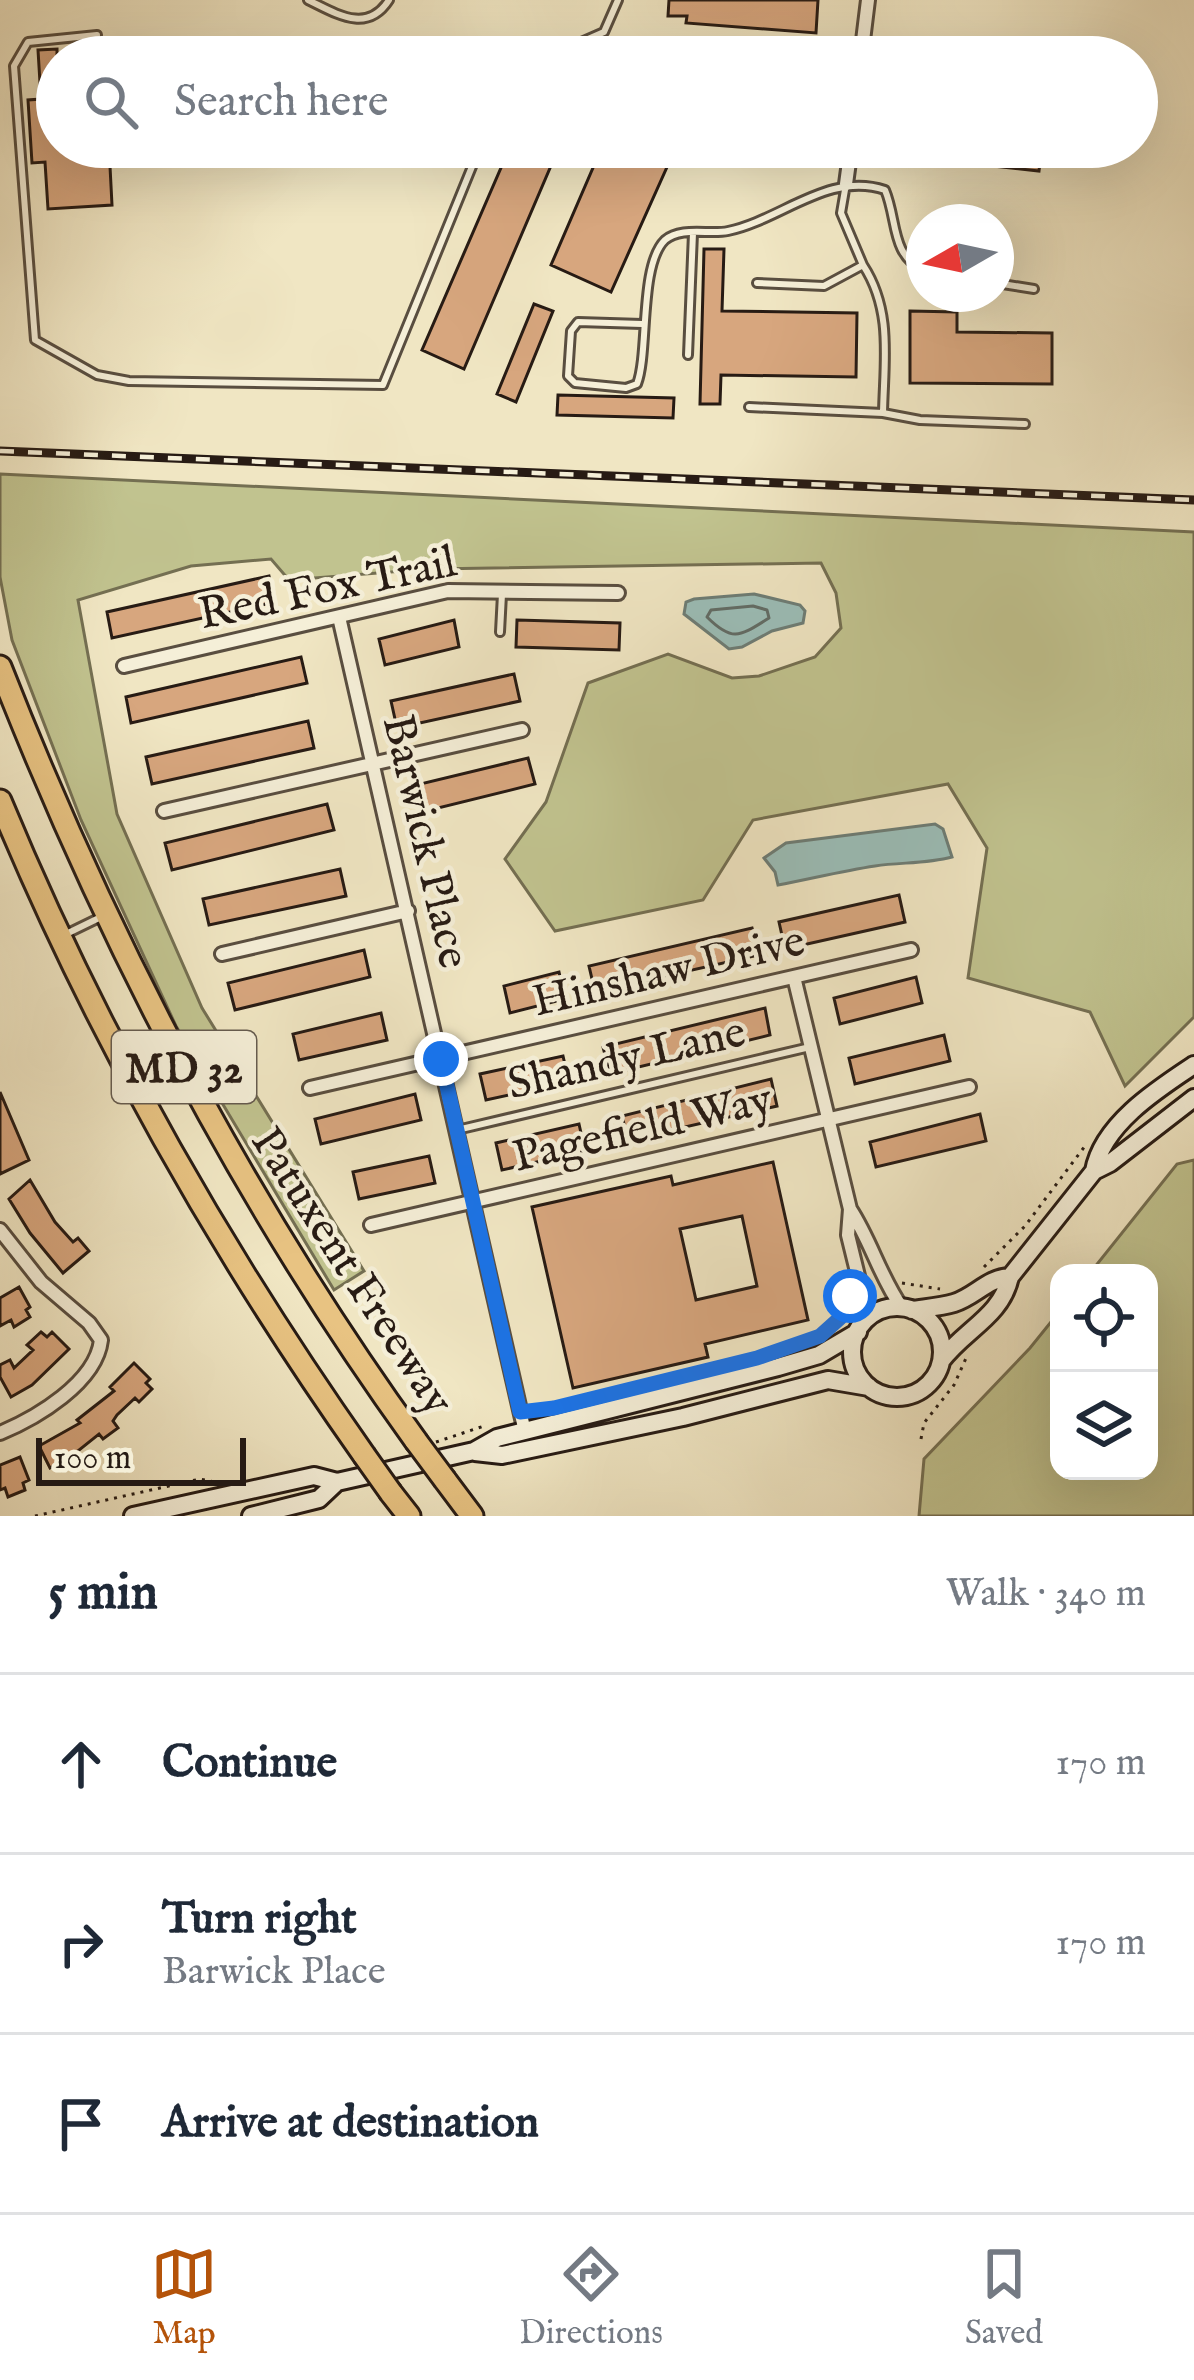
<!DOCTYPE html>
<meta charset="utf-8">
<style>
body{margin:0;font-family:"IM FELL English",serif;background:#f2f2f3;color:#1f2937}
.controls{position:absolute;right:36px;bottom:36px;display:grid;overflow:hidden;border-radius:24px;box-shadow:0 12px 48px #0002}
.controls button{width:108px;height:108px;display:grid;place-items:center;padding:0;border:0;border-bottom:3px solid #e0e1e3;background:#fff;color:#1f2937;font:60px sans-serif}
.compass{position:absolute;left:906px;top:204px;width:108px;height:108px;border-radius:50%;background:#fff;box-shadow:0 12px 48px #0002;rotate:261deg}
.scale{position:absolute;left:36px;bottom:30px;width:210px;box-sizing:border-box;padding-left:12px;border:6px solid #271b14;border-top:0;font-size:33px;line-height:42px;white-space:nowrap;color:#271b14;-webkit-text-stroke:9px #f5efd8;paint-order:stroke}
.stop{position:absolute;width:36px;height:36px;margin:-27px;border:9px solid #1a73e8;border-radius:50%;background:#fff}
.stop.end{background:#1a73e8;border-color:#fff;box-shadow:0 3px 12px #0008}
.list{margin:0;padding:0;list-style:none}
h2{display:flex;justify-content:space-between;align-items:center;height:156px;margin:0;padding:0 48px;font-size:51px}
h2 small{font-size:39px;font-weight:400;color:#747a83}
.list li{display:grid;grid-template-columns:78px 1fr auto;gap:36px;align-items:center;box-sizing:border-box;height:180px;padding:0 48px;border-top:3px solid #e0e1e3}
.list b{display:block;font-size:45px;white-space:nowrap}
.list p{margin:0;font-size:39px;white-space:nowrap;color:#747a83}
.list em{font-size:39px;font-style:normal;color:#747a83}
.icon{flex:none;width:66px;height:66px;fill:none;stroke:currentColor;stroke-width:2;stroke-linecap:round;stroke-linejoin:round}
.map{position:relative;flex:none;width:1194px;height:1516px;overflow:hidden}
.search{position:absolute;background:#fff;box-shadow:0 12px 48px #0002;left:36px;right:36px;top:36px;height:132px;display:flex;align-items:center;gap:30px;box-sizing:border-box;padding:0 42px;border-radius:66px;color:#747a83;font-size:45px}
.sheet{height:696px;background:#fff}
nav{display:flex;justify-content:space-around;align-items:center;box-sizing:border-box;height:168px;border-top:3px solid #e0e1e3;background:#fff;font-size:33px;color:#747a83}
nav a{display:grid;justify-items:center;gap:6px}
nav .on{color:#b45309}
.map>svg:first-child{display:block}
</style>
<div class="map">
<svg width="1194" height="1516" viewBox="0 0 1194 1516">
<rect width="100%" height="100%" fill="#f0e6c3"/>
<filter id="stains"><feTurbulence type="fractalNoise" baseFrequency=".00167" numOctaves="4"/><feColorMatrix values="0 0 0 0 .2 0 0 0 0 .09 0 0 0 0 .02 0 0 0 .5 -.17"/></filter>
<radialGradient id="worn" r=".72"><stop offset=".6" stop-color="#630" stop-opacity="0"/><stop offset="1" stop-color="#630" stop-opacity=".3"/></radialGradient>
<path fill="#c1c38f" stroke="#746f52" stroke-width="3" d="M0 474 1194 532V1017L1125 1086 1090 1012 968 978 987 848 948 784 753 820 703 900 555 931 505 859 546 802 588 683 668 654 732 678 759 676 815 657 841 628 836 593 821 563 429 569 289 580 271 559 191 566 78 600 117 814 202 1008 364 1271 334 1290 176 1026 81 820 12 640 0 577Z
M1194 1160V1516H919L924 1459 1030 1348 1059 1312V1471H1149V1273H1090L1177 1164Z"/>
<path fill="#9bbeb8" stroke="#6d7d76" stroke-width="3" d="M754 594 800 605 805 611 803 623 772 631 742 647 729 649 684 614 686 602 694 599Z
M935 824 943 829 952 857C926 864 901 862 875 866 842 871 810 879 778 885L775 872 764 858 786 843Z"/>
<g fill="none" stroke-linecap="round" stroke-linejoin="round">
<path stroke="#616c66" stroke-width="3" d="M753 606 767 610 769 618C740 636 733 643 707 617L711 610Z"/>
</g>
<path fill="#d7a67e" stroke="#271b14" stroke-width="3" fill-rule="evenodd" d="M669 0H818L816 33 686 23 687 16H668Z
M57 49V147H109L112 205 48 209 45 162 32 163 28 100 41 99 38 50Z
M510 147H559L464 369 422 350Z
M602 147H670L667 167 611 292 551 265Z
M891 147H1042L1039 171 890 155Z
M704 249H724L722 311 857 313 856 377 721 375 720 404H700Z
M534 304 553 311 516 402 497 394Z
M910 311 957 312V332L1052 333V384L910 383Z
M558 395 674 398 673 418 557 415Z
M269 576 275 602 112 638 107 612Z
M454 620 459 647 385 665 379 639Z
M517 620 620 623 619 650 516 647Z
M301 657 307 683 131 723 126 697Z
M514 674 520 701 397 728 391 701Z
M308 721 314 748 152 784 146 757Z
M528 758 535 784 422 812 416 785Z
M327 804 334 830 172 870 165 843Z
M340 869 346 896 209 925 203 899Z
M899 895 905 922 785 949 779 922Z
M752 928 759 955 595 992 589 966Z
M364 950 370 977 235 1010 228 983Z
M559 972 565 999 510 1013 504 986Z
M916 977 922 1003 840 1024 834 998Z
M765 1008 770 1035 610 1074 603 1047Z
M381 1013 387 1040 299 1060 293 1034Z
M944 1035 950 1061 855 1084 849 1058Z
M563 1056 569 1082 486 1100 480 1074Z
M771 1079 777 1106 628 1140 622 1116Z
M0 1092 29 1160 0 1174Z
M415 1094 421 1120 321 1144 315 1119Z
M980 1114 986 1141 876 1167 870 1142Z
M579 1124 585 1151 502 1170 496 1143Z
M429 1156 435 1183 359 1199 353 1172Z
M773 1162 808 1320 705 1344 708 1357 573 1388 532 1207 671 1176 673 1185ZM742 1216 757 1286 696 1300 680 1229Z
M30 1180 55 1222 73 1242 78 1238 89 1251 63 1273 30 1233 9 1199Z
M19 1287 30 1307 26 1310 30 1317 14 1327 11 1320 0 1326V1298Z
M41 1332 47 1337 52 1332 69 1349 32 1385 11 1397 0 1377V1365L10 1360 14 1368 33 1350 27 1345Z
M134 1363 150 1379 146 1383 152 1389 139 1402 135 1398 117 1415 113 1421 118 1428 103 1439 99 1434 74 1454 78 1461 62 1470 59 1463 50 1468 39 1446 80 1423 77 1420 114 1391 110 1387Z
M20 1457 29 1480 23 1483 25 1490 8 1497 5 1488 0 1490V1465Z"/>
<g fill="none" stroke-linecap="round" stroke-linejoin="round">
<g stroke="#594e40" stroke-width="12">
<path id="lane" d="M308 0C337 14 367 34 389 0
M97 35 28 42 14 66 35 340 97 375 129 381 383 385 480 147
M675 51 710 57
M547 57 604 32 618 0
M881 151V147
M757 283 824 286 863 265 841 213 846 184
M996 283 1034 289
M642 324 578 322 571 331 568 376 575 383 626 388 637 384C649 353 639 265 665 240 681 226 710 235 728 231 781 220 829 171 885 190 898 221 890 254 924 271
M688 355 693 233
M749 407 883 413C884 361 893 311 863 265
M883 413 920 420 1025 424
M500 632 502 594
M64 935 101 917
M457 1130 810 1047"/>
</g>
<g stroke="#594e40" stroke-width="18">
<path id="street" d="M861 57 868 0
M846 184 851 147
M339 617 525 1432
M124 666 448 591 618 593
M164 811 522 730
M222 954 408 911
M794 977 850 1209
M310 1088 911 950
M371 1225 969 1087
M0 1230 41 1282 89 1323 101 1340C96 1383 36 1418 0 1433
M860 1328 861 1288 848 1235 850 1209C871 1241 880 1277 902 1308"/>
</g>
<g stroke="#271b14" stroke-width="22">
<path id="secondary" d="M1094 1171C1102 1125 1156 1090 1194 1065
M852 1352a45 45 0 1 1 90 0a45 45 0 1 1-90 0Z
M912 1310C925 1308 941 1307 954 1303 976 1296 987 1278 1010 1277
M941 1361C965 1329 1001 1317 1010 1277L1094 1171 1110 1163 1194 1098
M475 1452 502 1455 683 1417 828 1380 869 1387
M133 1516 314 1476 337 1482 474 1451 497 1438 778 1367 819 1355 858 1332
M251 1516 319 1499 337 1482"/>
</g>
<g stroke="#271b14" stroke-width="27">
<path id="highway" d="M0 667C107 940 244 1203 416 1441
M0 801C95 1031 221 1252 364 1455
M445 1480 472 1516
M391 1493 409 1516"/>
</g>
<path stroke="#271b14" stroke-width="3" stroke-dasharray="3 6" stroke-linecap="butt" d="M984 1267 1025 1226 1085 1146
M902 1283 940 1289
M827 1331 847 1306
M921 1439 924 1423 954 1385 967 1356
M436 1442 484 1426
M35 1516 200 1479 215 1482"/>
<use href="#lane" stroke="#f5efd8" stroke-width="6"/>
<use href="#street" stroke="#f5efd8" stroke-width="12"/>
<use href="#secondary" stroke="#f5efd8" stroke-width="16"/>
<use href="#highway" stroke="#e8c382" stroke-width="21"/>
<g stroke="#271b14" stroke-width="9">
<path id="rail" d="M0 451 1194 500"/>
</g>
<use href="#rail" stroke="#f5efd8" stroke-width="4.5" stroke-dasharray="14" stroke-linecap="butt"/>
<g stroke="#271b14" stroke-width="27" stroke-linecap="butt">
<path id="highway-bridge" d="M416 1441 445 1480
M364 1455 391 1493"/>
</g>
<use href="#highway-bridge" stroke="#e8c382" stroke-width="21"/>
</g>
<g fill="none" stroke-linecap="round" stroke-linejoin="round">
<path stroke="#1a73e8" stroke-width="15" d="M441 1059 520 1412 554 1408 757 1358 820 1336 840 1318 850 1296"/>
</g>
<g text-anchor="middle" stroke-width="9" stroke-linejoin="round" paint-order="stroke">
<rect fill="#f5efd8" stroke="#655b4f" stroke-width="3" x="112" y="1031" width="144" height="72" rx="9"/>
<g font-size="42" font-weight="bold" fill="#271b14">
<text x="184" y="1082">MD 32</text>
</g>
<g font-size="45" fill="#271b14" stroke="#f5efd8">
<text transform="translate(327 586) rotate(-12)" y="16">Red Fox Trail</text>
<text transform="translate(428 841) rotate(77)" y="16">Barwick Place</text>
<text transform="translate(668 969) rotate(-13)" y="16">Hinshaw Drive</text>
<text transform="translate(626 1056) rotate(-13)" y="16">Shandy Lane</text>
<text transform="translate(642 1126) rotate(-13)" y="16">Pagefield Way</text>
<text transform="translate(354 1270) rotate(57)" y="16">Patuxent Freeway</text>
</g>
</g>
<rect width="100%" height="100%" filter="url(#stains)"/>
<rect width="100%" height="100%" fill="url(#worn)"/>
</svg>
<div class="controls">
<button><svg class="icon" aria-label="locate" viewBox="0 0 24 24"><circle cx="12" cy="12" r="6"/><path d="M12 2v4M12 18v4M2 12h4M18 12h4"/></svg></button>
<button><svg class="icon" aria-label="layers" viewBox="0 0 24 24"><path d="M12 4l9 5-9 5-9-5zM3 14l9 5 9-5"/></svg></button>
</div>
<svg class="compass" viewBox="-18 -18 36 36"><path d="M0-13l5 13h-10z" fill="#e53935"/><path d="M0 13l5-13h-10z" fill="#747a83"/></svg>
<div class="scale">100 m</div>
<div class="stop" style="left:850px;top:1296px"></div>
<div class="stop end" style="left:441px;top:1059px"></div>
<div class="search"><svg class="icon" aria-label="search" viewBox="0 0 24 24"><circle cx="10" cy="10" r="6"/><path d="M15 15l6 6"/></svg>Search here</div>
</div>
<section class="sheet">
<h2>5 min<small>Walk · 340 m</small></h2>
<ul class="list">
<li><svg class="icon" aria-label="ahead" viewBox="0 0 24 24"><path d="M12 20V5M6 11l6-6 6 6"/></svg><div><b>Continue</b></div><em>170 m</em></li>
<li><svg class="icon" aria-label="right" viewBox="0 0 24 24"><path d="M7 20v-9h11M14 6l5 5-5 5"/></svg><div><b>Turn right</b><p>Barwick Place</p></div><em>170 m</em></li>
<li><svg class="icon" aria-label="arrive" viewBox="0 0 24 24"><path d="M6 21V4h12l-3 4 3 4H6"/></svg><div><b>Arrive at destination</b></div></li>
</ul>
</section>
<nav>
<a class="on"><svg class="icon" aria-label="map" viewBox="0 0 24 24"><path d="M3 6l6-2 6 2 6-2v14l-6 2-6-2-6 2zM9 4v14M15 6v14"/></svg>Map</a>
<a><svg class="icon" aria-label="directions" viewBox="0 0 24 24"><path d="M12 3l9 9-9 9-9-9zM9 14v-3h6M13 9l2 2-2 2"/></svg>Directions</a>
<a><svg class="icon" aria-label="saved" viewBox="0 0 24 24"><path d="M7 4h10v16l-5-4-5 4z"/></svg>Saved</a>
</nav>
